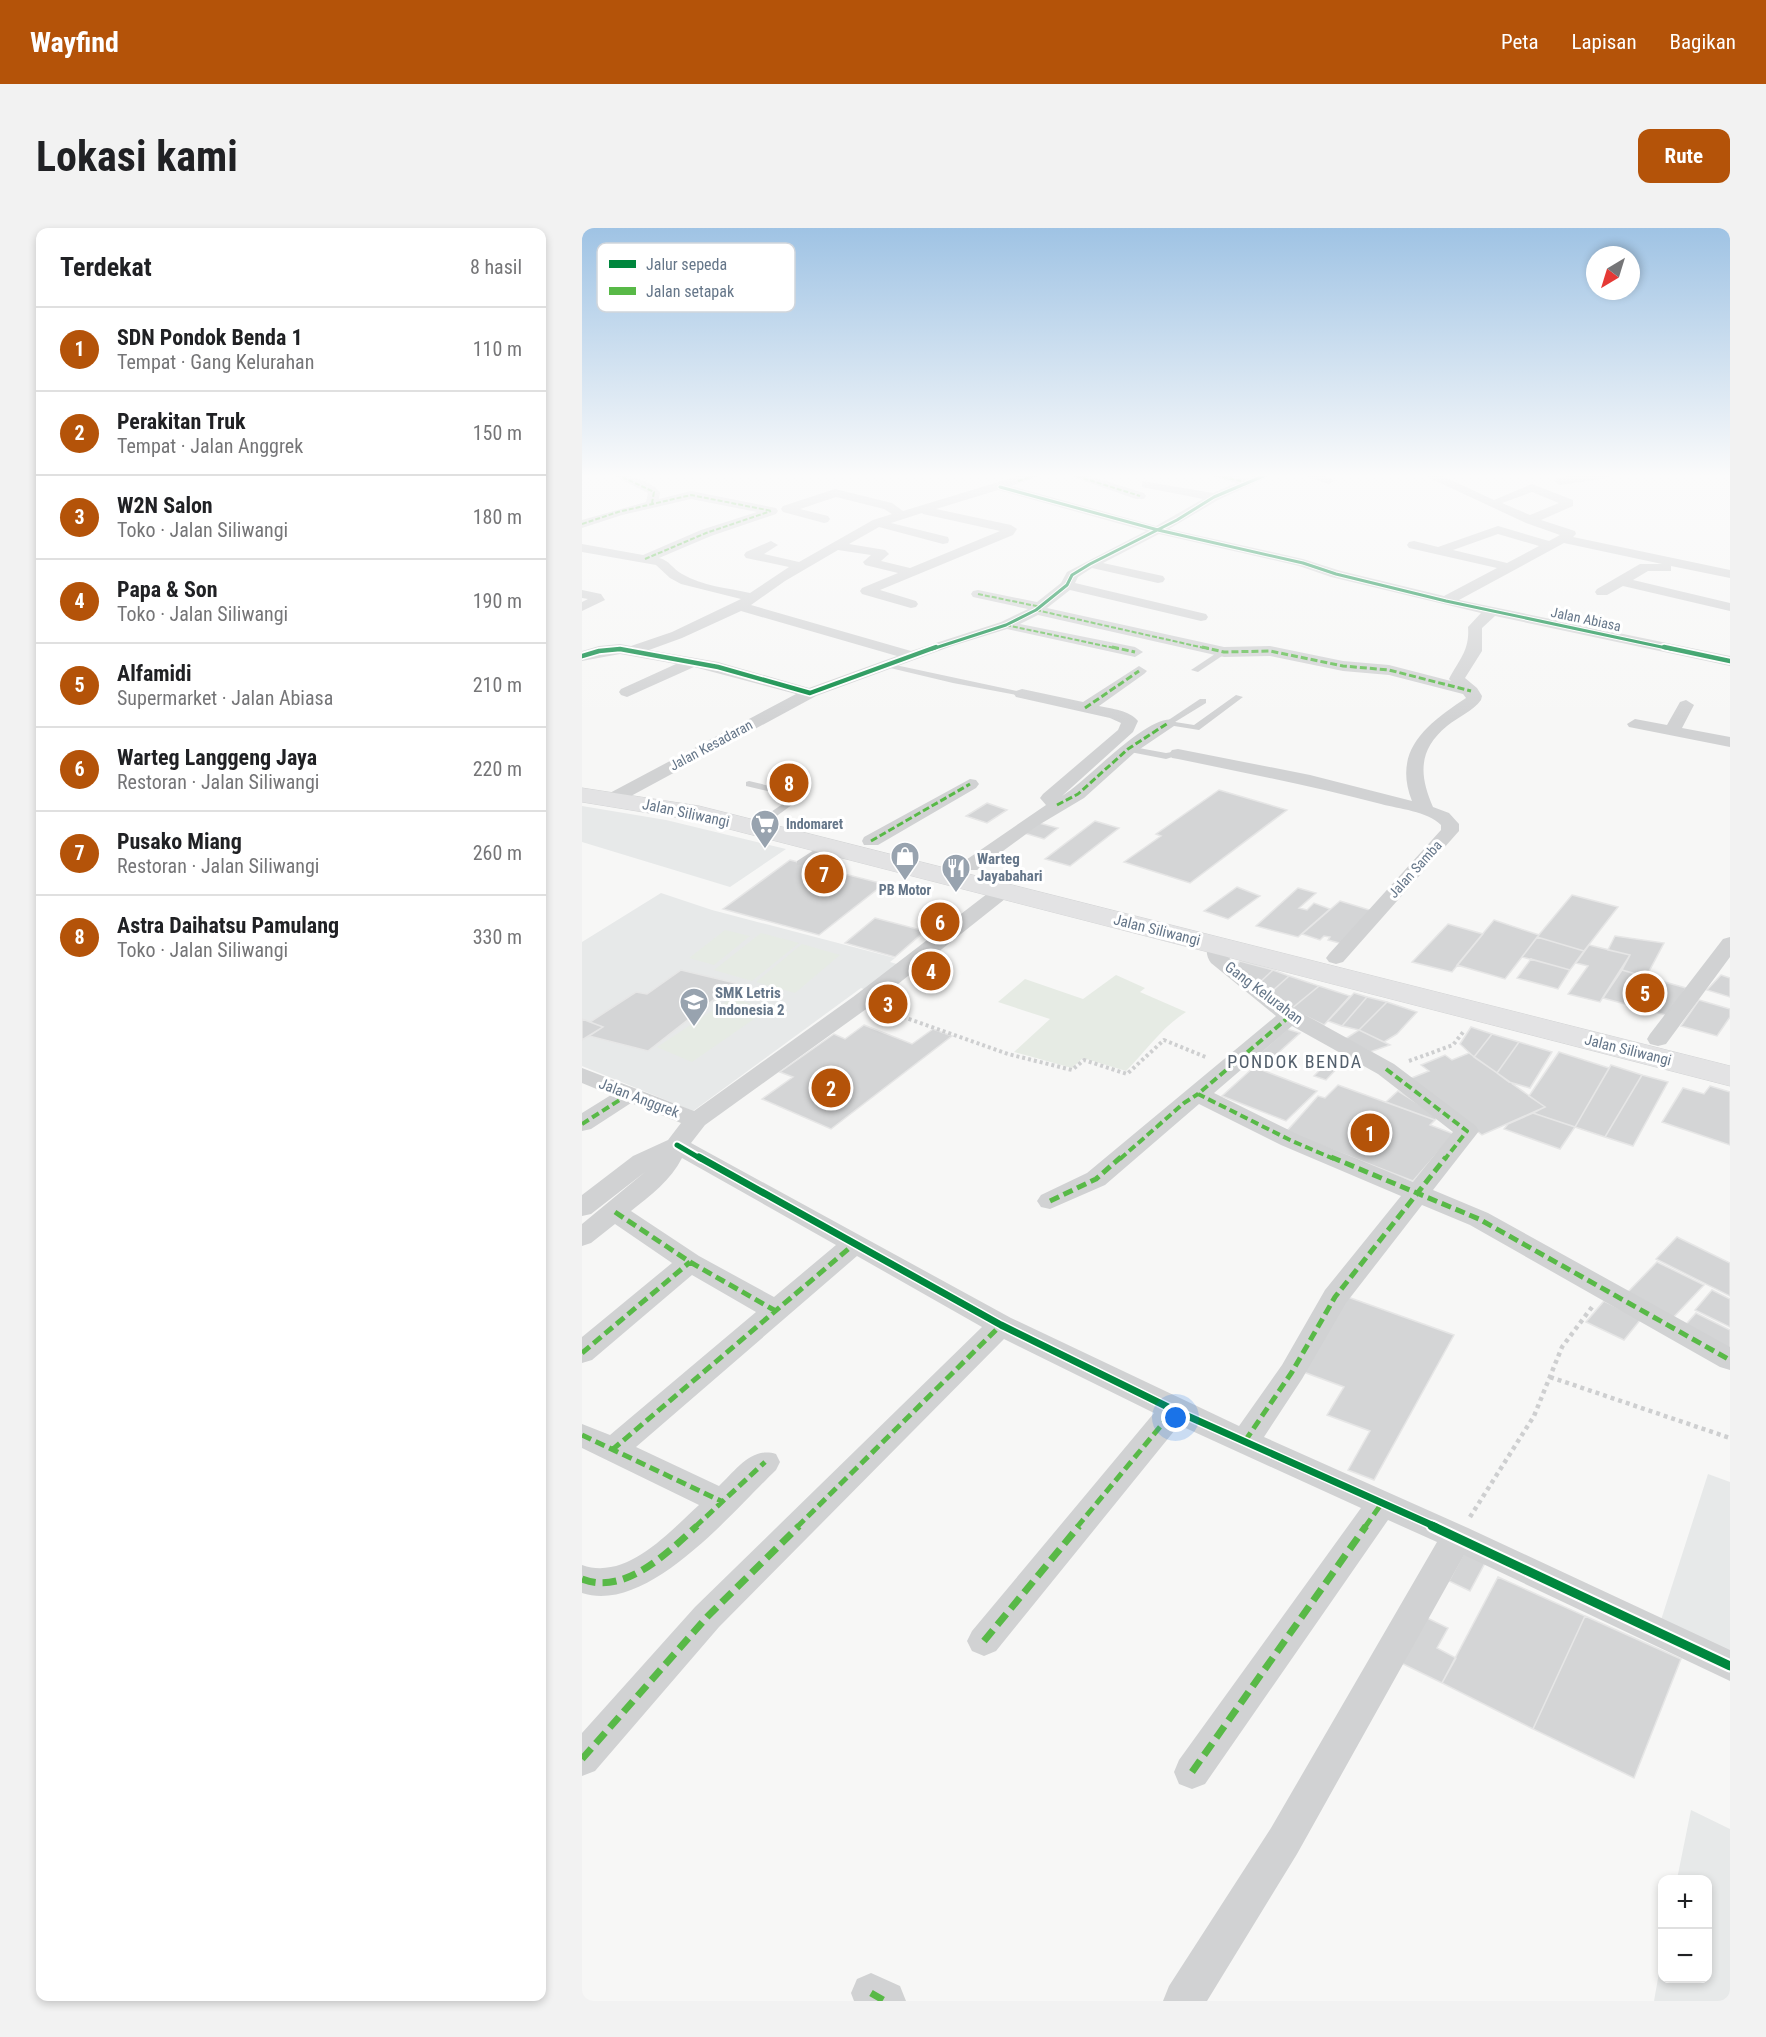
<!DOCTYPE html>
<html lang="id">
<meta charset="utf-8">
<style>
body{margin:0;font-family:"Roboto Condensed",sans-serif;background:#f2f2f2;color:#202124}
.controls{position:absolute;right:18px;bottom:18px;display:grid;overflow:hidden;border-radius:12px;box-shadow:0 3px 9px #0003}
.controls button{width:54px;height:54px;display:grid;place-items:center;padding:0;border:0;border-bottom:2px solid #e0e0e0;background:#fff;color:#202124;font:30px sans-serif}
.compass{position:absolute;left:1004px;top:18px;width:54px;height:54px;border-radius:50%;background:#fff;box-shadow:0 3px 9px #0003;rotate:218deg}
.you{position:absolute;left:594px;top:1190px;width:21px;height:21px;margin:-15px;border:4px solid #fff;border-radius:50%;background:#1a73e8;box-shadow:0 0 0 9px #1a73e833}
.badge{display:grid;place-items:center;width:39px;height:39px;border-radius:50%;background:#b45309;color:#fff;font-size:20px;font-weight:700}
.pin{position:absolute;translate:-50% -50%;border:3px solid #fff;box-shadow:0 2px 6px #0006}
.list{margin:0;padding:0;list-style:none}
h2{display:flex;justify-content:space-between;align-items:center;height:78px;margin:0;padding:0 24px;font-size:26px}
h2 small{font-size:20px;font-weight:400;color:#757577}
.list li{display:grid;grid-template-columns:39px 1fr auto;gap:18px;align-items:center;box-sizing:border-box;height:84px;padding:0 24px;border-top:2px solid #e0e0e0}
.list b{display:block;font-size:22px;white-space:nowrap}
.list p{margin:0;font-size:20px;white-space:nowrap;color:#757577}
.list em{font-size:20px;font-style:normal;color:#757577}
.map{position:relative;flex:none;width:1148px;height:1773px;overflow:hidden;border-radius:12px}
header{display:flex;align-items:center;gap:36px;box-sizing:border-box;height:84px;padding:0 30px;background:#b45309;color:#fff}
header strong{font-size:28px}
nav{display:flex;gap:33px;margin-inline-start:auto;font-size:21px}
.intro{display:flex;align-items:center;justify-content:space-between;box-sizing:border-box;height:144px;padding:0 36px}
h1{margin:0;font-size:42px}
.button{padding:15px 27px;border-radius:12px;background:#b45309;color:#fff;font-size:21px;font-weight:700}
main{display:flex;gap:36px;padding:0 36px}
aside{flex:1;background:#fff;border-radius:12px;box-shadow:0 3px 9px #0003}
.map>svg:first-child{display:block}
</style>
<header>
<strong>Wayfind</strong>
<nav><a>Peta</a><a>Lapisan</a><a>Bagikan</a></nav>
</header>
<div class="intro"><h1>Lokasi kami</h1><a class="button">Rute</a></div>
<main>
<aside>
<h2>Terdekat<small>8 hasil</small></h2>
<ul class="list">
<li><span class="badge">1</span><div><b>SDN Pondok Benda 1</b><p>Tempat · Gang Kelurahan</p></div><em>110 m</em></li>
<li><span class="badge">2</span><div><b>Perakitan Truk</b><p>Tempat · Jalan Anggrek</p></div><em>150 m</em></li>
<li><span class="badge">3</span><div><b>W2N Salon</b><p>Toko · Jalan Siliwangi</p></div><em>180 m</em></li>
<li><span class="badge">4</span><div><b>Papa &amp; Son</b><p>Toko · Jalan Siliwangi</p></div><em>190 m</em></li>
<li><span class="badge">5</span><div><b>Alfamidi</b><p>Supermarket · Jalan Abiasa</p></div><em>210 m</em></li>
<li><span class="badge">6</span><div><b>Warteg Langgeng Jaya</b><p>Restoran · Jalan Siliwangi</p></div><em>220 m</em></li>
<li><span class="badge">7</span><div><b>Pusako Miang</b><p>Restoran · Jalan Siliwangi</p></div><em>260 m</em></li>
<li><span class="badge">8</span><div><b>Astra Daihatsu Pamulang</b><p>Toko · Jalan Siliwangi</p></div><em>330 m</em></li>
</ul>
</aside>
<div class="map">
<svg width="1148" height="1773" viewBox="0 0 1148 1773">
<rect width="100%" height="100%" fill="#f7f7f6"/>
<path fill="#e7e9e9" d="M0 578 84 592 204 621 148 659 0 614Z
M79 665 130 682 313 730 308 734 318 737 284 762 279 760 111 883 0 838V714Z
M1126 1246 1148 1254V1425L1079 1392Z
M1109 1582 1148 1601V1773H1072L1080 1728V1750H1126V1652L1095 1651Z"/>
<path fill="#e6ebe4" d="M143 702 168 708 132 737 107 730Z
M179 705 217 715 170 753 132 742Z
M220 716 258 727 213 765 174 754Z
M534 747 563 760 558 764 604 784C580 799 564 823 544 843L501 830 490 840 432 824 468 791 416 774 443 751 501 771Z
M151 769 185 782 110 834 75 819Z"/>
<path fill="#d4d5d6" stroke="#e6e6e6" stroke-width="1.5" d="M637 562 705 582 608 655 542 634 579 608 574 606Z
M405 575 425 582 405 595 384 588Z
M513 593 537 600 488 638 463 631Z
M457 595 476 600 462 611 442 605Z
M208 632 302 656 237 707 141 681Z
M655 659 678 668 646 691 622 683Z
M716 660 734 665 717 680 725 682 732 675 748 681 716 709 674 698Z
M990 667 1036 679 1002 723 955 709Z
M758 673 791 683 761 716 746 712 748 709 742 708 738 712 720 706Z
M293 690 343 703 313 729 263 715Z
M912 692 957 707 923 751 875 737Z
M866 696 901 706 870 744 830 734Z
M1033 708 1082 715 1064 749 1040 742 1048 727 1026 722Z
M955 709 1002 723 988 742 940 729Z
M1007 717 1048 727 1018 774 986 766 1006 738 994 735Z
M949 731 988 742 976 761 935 750Z
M658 733 691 742 676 756 652 740Z
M99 742 153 755 66 823 7 808 21 799 8 794 54 764 65 766Z
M691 742 707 748 688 765 676 756Z
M1040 742 1104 760 1087 788 1021 770Z
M1139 747 1148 750V769L1125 762Z
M707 748 737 758 709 781 688 765Z
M737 758 768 768 742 797 709 781Z
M772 765 785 769 760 798 746 793Z
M785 769 805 774 777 802 760 798Z
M1117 772 1148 781V789L1135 808 1099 798Z
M805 774 835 784 815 806 802 814 777 802Z
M0 791 8 794 21 799 0 812Z
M282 797 330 816 351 801 370 808 249 901 180 871 211 849 198 844 252 806 263 811Z
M889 799 910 806 892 829 878 816Z
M705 801 718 805 684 836 671 831Z
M777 802 808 817 788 824 763 811Z
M910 806 937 814 915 845 892 829Z
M937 814 970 824 948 860 927 854 915 845Z
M977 824 1027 840 993 899 951 885 963 879 947 868Z
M887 825 963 879 900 907 827 851 847 843 839 837 863 827 870 832Z
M751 828 763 832 744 852 732 848Z
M1029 837 1060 847 1023 909 993 899Z
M672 839 735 863 704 893 640 868Z
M1060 847 1086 854 1051 918 1023 909Z
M756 857 853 892 848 897 872 906 831 953 704 904 736 868 743 870Z
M1128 858 1148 864V917L1080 894 1101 860 1122 866Z
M816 863 856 888 853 892 804 874Z
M951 885 993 899 978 921 922 901 926 896Z
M1095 1009 1148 1035V1068L1074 1031Z
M1075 1034 1122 1057 1087 1094 1040 1070Z
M1130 1062 1148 1071V1099L1113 1082Z
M763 1068 872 1107 792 1252 766 1242 788 1203 745 1187 762 1159 716 1142Z
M1022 1073 1059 1091 1042 1112 1004 1094Z
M1114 1085 1148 1102V1128L1098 1103Z
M882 1325 903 1335 888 1363 867 1353Z
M916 1349 1003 1388 951 1501 860 1455Z
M841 1388 866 1400 855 1420 874 1430 860 1455 815 1433Z
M1003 1388 1099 1431 1052 1550 951 1501Z"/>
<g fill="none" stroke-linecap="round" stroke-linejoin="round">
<g stroke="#d3d4d5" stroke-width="1">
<path id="primary" d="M0 560 117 578 1148 838V858L116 593 0 574Z"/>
</g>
<path stroke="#cecfd0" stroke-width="4" stroke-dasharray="3 3" stroke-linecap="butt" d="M304 783 426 826 490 842 502 832 545 846 582 812 626 830
M827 833 871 817 882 803"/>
<path stroke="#cecfd0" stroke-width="4.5" stroke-dasharray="4 4" stroke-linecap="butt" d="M968 1149 1148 1210
M888 1289 952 1188 980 1119 1010 1079"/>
<path fill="#d1d2d3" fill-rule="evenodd" d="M639 422 646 424 616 444 609 442Z
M304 435 440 464 444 466 440 468 371 455 304 439Z
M654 467 661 469 617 502 586 497 582 495 618 471H624V475L593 494 612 497Z
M546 518 584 525 596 523 600 526 584 531 543 523V519Z
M167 553 221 566 222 568 192 590H186V586L211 569 164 558V554Z
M243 615 248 618 246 620 221 637H215V633Z"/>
<path fill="#d1d2d3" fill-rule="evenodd" d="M28 246C45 246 66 251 78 264L77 271 109 263 194 280 196 283 194 286 129 308 77 330C87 332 91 341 100 346 120 358 146 360 168 365L207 339 164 330 162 327 164 324 189 313 196 317 182 326 217 334 291 292 310 286 302 281 254 269 218 281 246 288 248 291 246 294 242 295 201 284 199 281 201 278 253 261 310 275 321 283 443 246H463L429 258 574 298 621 271 560 259V253L631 265 654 255 621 246H646L666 250 675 246H692L636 272 587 301 721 331 759 343 862 368 915 340 827 320 825 317 827 314 832 313 856 319 916 298 967 313 978 307 944 295 839 246H856L912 272 950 256 991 272V278L959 292 993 303 994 306 991 309 1148 342V350L1089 338V343H1066L1051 352 1148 375V383L1041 358 1025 367H1015L1013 364 1015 361 1058 336H1080L982 315 877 372 1148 428V438L913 388 900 400V423L883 450 895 460 900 468 899 472C891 483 876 489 865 498 836 522 837 547 851 579L867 585 877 596V603L761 734 754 736 747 734 744 730 747 726 859 602V597C845 583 817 581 799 576 731 558 664 545 596 531L590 530 587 526 590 522 596 521 728 547 830 573C810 522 845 496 884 470L881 466 807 447 761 443 688 428 642 429 456 387 438 396 553 419 561 424 553 429 425 401 370 418 234 468 36 575H24L21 571 24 567 214 466 112 439 45 469 39 467 37 464 39 461 94 436 38 426 0 433V423L17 418 38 416 49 418 90 404 159 371 99 356 88 350 74 337 0 324V316L61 327 119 302 175 284 109 271 40 287 0 300V292L64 274 66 265ZM416 262 564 303 485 344 479 355 455 374 396 362 391 363 389 366 391 369 446 381 419 394 329 423 169 377 203 353 256 322 289 327 281 334 283 337 316 345 280 360 278 363 280 366 329 380 334 379 336 376 334 373 298 362 431 307 435 301 429 297 354 281ZM950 264 977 275 948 287 920 275ZM340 285 341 286 418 303 328 340 299 333 307 326 303 322 267 316 297 299 361 316 366 315 367 312 366 309 309 295ZM577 306 717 338 749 349 899 385 886 399C888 422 877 432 867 451L869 453 807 437 761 433 688 418 642 419 465 380 488 362 619 393 624 392 626 389 624 386 493 355 496 349 510 340 576 355 581 354 583 351 581 348 521 335ZM916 306 957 318 925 335 871 322ZM159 383 315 428 227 460 136 434 67 422 100 410Z
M482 246H501L562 265 564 268 562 271H554Z
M717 246H739L753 252 747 256Z
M999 246H1032L1026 250 978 257 972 253 978 249Z
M0 362 19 366 23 372 0 383V374L6 371 0 370Z
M557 438 565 443 562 446 517 478C530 481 547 482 556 493L551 504 480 568C504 554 566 485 592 492L594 495 592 498 552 525 502 570 455 598 395 642H381L378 638 381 634 464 577 458 570 461 566 536 502 539 495 528 490 434 469 432 466 434 463 440 461 501 474Z
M1104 472 1112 477 1100 500 1148 509V519L1047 499 1045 496 1053 491 1085 497 1098 474Z
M388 551 394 552 397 556 394 560 296 617H282L280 613 282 609Z
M421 657 428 659 431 663 428 667 287 779 123 897 109 915 429 1090 657 1198 700 1137 743 1062 819 968 699 917 617 876 523 957 468 981 459 979 455 973 459 967 505 945 694 788 629 735C624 729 623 719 628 713L635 711 642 713 645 717 646 729 716 783 812 836 894 898 897 903 851 962 906 985 1148 1119V1142L1138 1139 888 997 840 977 764 1075 720 1151 682 1209 886 1300 1148 1422V1453L882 1327 715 1626 625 1773H581L587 1758 689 1600 855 1314 806 1292 623 1556 610 1561 597 1556 592 1544 597 1532 779 1280 597 1197 414 1423 402 1428 390 1423 385 1413 390 1403 572 1185 422 1111 137 1399 13 1543 0 1548V1505L113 1379 400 1099 275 1028 54 1219 137 1258C153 1243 170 1218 194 1226L198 1234 194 1242C151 1283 66 1387 0 1365V1337C45 1353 87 1304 117 1277L0 1220V1196L28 1207 174 1084 110 1047 10 1132 0 1135V1109L90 1035 33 996 9 1015 0 1018V996L63 944 9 986 0 988V967L51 928 86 912 99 895 49 875 9 901 0 903V885L29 867 0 855V840L112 883 271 769 414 659ZM710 798 796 846 871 904 831 954 717 907 632 865ZM100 930 254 1017 192 1069 117 1028 49 983C68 968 89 952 100 930Z
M1148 709V729L1084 816 1076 818 1068 816 1065 811 1068 806 1141 711Z
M289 1745 318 1758 324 1773H272L269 1765 275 1751Z"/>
<use href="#primary" fill="#e3e3e4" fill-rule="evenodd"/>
<path stroke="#58b947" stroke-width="2" stroke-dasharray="5 2" stroke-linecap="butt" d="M34 246 72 264 70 275
M488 246 558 268
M627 246 664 254
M436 253 457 246
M0 296 36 284 109 267 190 283
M63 331 124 305 189 283
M396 366 459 379
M454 382 627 421
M424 397 537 421"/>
<path stroke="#58b947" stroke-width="3" stroke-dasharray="7 3" stroke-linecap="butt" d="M530 419 553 424
M620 419 642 424 688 423 761 438 807 442 889 463
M503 480 557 443
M475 577 496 566 546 521 586 495
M289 613 388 556"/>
<path stroke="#58b947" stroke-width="4" stroke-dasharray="8 4" stroke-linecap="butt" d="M708 788 616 866 708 912 752 931
M804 841 885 903 863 931
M0 896 47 866
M538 931 602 875 616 866"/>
<path stroke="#58b947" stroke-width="5" stroke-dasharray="10 5" stroke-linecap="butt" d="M749 929 897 991 1148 1132
M468 973 514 951 539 929
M33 984 108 1034 192 1082
M0 1125 108 1034
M0 1207 139 1273
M663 1213 710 1144 753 1069 864 929
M30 1222 271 1017
M113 1299 183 1234
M215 1299 419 1097
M495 1299 592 1182
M783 1299 800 1275"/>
<path stroke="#58b947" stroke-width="7" stroke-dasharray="14 7" stroke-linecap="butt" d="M0 1351C43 1368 86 1324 115 1298
M402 1413 497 1298
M0 1531 125 1389 217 1298
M610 1544 784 1298
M289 1765 303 1773"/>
<g stroke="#fff" stroke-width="5">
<path id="cycleway-far4" d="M418 259 576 302 721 335 754 346 864 373 1089 421
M350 421 424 397 454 382 485 357 490 347 508 336 595 292 632 269 686 246"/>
</g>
<g stroke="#fff" stroke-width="8">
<path id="cycleway-far3" d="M1082 419 1148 433
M0 428 17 423 38 421 136 439 228 465 354 419"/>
</g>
<g stroke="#fff" stroke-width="9">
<path id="cycleway-far2" d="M95 917 119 931"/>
</g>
<g stroke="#fff" stroke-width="10">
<path id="cycleway-far1" d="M117 929 419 1097 592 1182 854 1299"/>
</g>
<g stroke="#fff" stroke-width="13">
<path id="cycleway" d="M850 1298 1148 1438"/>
</g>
<use href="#cycleway-far4" stroke="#00873e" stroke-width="3"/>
<use href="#cycleway-far3" stroke="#00873e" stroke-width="4.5"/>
<use href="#cycleway-far2" stroke="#00873e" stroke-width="5"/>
<use href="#cycleway-far1" stroke="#00873e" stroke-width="7"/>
<use href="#cycleway" stroke="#00873e" stroke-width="9"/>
</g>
<linearGradient id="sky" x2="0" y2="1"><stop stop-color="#9fc3e4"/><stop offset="0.5" stop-color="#fbfbfb"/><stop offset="1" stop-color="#fbfbfb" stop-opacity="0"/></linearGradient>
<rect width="1148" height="495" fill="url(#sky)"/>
<defs>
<g id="supermarket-pin" transform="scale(1.5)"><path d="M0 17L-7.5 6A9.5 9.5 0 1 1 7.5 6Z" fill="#98a3af" stroke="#fff"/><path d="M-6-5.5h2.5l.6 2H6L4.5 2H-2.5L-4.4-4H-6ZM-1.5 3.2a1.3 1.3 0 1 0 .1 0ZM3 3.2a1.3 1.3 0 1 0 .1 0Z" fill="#fff"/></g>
<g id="shop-pin" transform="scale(1.5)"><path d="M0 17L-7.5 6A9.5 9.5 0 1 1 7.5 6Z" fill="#98a3af" stroke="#fff"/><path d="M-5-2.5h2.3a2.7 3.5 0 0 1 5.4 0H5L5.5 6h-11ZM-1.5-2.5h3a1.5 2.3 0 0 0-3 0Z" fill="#fff"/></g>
<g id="restaurant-pin" transform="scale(1.5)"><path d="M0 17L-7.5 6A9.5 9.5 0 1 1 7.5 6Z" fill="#98a3af" stroke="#fff"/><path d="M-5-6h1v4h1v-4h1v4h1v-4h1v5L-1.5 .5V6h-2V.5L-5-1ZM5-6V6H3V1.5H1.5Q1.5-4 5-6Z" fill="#fff"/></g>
<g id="school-pin" transform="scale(1.5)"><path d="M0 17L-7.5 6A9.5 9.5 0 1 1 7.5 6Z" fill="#98a3af" stroke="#fff"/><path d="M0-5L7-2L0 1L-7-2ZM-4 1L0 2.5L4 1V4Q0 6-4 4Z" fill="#fff"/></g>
</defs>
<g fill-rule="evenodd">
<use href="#supermarket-pin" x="183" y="596"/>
<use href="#shop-pin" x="323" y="628"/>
<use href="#restaurant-pin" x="374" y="640"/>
<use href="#school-pin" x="112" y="774"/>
</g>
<g text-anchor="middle" stroke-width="6" stroke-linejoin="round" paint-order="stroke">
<g font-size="14" fill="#657689" stroke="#fff">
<text transform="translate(1004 391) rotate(12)" y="5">Jalan Abiasa</text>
<text transform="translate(129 517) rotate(-28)" y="5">Jalan Kesadaran</text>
<text transform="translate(833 641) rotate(-48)" y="5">Jalan Samba</text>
</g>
<g font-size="14" font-weight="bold" fill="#657689" stroke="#fff" text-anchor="start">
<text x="204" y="601">Indomaret</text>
<text x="323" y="667" text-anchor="middle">PB Motor</text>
</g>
<g font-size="15" fill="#657689" stroke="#fff">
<text transform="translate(104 585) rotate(12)" y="5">Jalan Siliwangi</text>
<text transform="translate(575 702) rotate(14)" y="5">Jalan Siliwangi</text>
<text transform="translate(682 765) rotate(37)" y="5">Gang Kelurahan</text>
<text transform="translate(1046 822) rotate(14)" y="5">Jalan Siliwangi</text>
<text transform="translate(57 870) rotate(21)" y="5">Jalan Anggrek</text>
</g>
<g font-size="15" font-weight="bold" fill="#657689" stroke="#fff" text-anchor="start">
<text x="395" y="636">Warteg<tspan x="395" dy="17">Jayabahari</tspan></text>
<text x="133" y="770">SMK Letris<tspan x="133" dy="17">Indonesia 2</tspan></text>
</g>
<g font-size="18" letter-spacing="1.5" fill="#54606d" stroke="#fff">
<text x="713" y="840">PONDOK BENDA</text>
</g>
</g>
<rect x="15" y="15" width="198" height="69" rx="9" fill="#fff" stroke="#d1d6dc" stroke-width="1.5"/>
<rect x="27" y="32" width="27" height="8" fill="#00873e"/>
<rect x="27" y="59" width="27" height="8" fill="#58b947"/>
<g font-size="16" fill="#657689">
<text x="64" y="42">Jalur sepeda</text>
<text x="64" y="69">Jalan setapak</text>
</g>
</svg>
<div class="controls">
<button>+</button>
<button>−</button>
</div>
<svg class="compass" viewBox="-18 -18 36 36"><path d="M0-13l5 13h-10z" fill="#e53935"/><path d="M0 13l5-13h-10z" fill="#757577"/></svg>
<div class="you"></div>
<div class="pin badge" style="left:788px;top:905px">1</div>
<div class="pin badge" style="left:249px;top:860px">2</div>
<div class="pin badge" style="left:306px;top:776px">3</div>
<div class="pin badge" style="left:349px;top:743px">4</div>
<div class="pin badge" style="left:1063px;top:765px">5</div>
<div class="pin badge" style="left:358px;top:694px">6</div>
<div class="pin badge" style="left:242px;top:646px">7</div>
<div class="pin badge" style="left:207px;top:555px">8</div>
</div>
</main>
